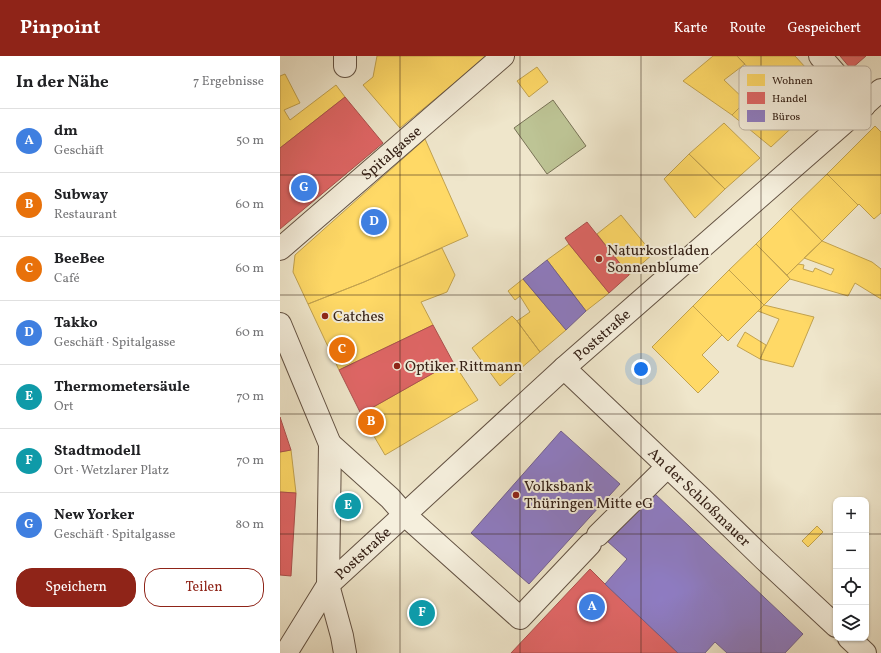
<!DOCTYPE html>
<html lang="de">
<meta charset="utf-8">
<style>
body{margin:0;font-family:Vollkorn,serif;background:#f6f6f6;color:#202124}
.controls{position:absolute;right:12px;bottom:12px;display:grid;overflow:hidden;border-radius:8px;box-shadow:0 1px 3px #0004}
.controls button{width:36px;height:36px;display:grid;place-items:center;padding:0;border:0;border-bottom:1px solid #e0e0e0;background:#fff;color:#202124;font:20px sans-serif}
.you{position:absolute;left:361px;top:313px;width:14px;height:14px;margin:-10px;border:3px solid #fff;border-radius:50%;background:#1a73e8;box-shadow:0 0 0 6px #1a73e833}
.badge{display:grid;place-items:center;width:26px;height:26px;border-radius:50%;background:#8f2418;color:#fff;font-size:13px;font-weight:700}
.pin{position:absolute;translate:-50% -50%;border:2px solid #fff;box-shadow:0 1px 4px #0006}
.list{margin:0;padding:0;list-style:none}
h2{display:flex;justify-content:space-between;align-items:center;height:52px;margin:0;padding:0 16px;font-size:17px}
h2 small{font-size:13px;font-weight:400;color:#757577}
.list li{display:grid;grid-template-columns:26px 1fr auto;gap:12px;align-items:center;box-sizing:border-box;height:64px;padding:0 16px;border-top:1px solid #e0e0e0}
.list b{display:block;font-size:15px;white-space:nowrap}
.list p{margin:0;font-size:13px;white-space:nowrap;color:#757577}
.list em{font-size:13px;font-style:normal;color:#757577}
.actions{display:flex;gap:8px;padding:12px 16px}
.actions a{flex:1;padding:9px 0;border:1px solid #8f2418;border-radius:16px;text-align:center;font-size:14px;color:#8f2418}
.actions .main{background:#8f2418;color:#fff}
.icon{flex:none;width:22px;height:22px;fill:none;stroke:currentColor;stroke-width:2;stroke-linecap:round;stroke-linejoin:round}
.map{position:relative;flex:none;width:601px;height:597px;overflow:hidden}
header{display:flex;align-items:center;gap:24px;box-sizing:border-box;height:56px;padding:0 20px;background:#8f2418;color:#fff}
header strong{font-size:19px}
nav{display:flex;gap:22px;margin-inline-start:auto;font-size:14px}
main{display:flex}
aside{flex:1;background:#fff}
.map>svg:first-child{display:block}
</style>
<header>
<strong>Pinpoint</strong>
<nav><a>Karte</a><a>Route</a><a>Gespeichert</a></nav>
</header>
<main>
<aside>
<h2>In der Nähe<small>7 Ergebnisse</small></h2>
<ul class="list">
<li><span class="badge" style="background:#3f7fe0">A</span><div><b>dm</b><p>Geschäft</p></div><em>50 m</em></li>
<li><span class="badge" style="background:#e8710a">B</span><div><b>Subway</b><p>Restaurant</p></div><em>60 m</em></li>
<li><span class="badge" style="background:#e8710a">C</span><div><b>BeeBee</b><p>Café</p></div><em>60 m</em></li>
<li><span class="badge" style="background:#3f7fe0">D</span><div><b>Takko</b><p>Geschäft · Spitalgasse</p></div><em>60 m</em></li>
<li><span class="badge" style="background:#0f9aa8">E</span><div><b>Thermometersäule</b><p>Ort</p></div><em>70 m</em></li>
<li><span class="badge" style="background:#0f9aa8">F</span><div><b>Stadtmodell</b><p>Ort · Wetzlarer Platz</p></div><em>70 m</em></li>
<li><span class="badge" style="background:#3f7fe0">G</span><div><b>New Yorker</b><p>Geschäft · Spitalgasse</p></div><em>80 m</em></li>
</ul>
<div class="actions"><a class="main">Speichern</a><a>Teilen</a></div>
</aside>
<div class="map">
<svg width="601" height="597" viewBox="0 0 601 597">
<rect width="100%" height="100%" fill="#efe6cb"/>
<filter id="stains"><feTurbulence type="fractalNoise" baseFrequency=".005" numOctaves="4"/><feColorMatrix values="0 0 0 0 .2 0 0 0 0 .09 0 0 0 0 .02 0 0 0 .5 -.17"/></filter>
<radialGradient id="worn" r=".72"><stop offset=".6" stop-color="#630" stop-opacity="0"/><stop offset="1" stop-color="#630" stop-opacity=".3"/></radialGradient>
<path fill="#bdc495" stroke="#787256" d="M273 44 306 90 267 118 234 72Z"/>
<path fill="#ffd966" stroke="#c2a24e" d="M97 0H207L120 72 83 29 93 21Z
M433 0H457L465 8 444 24 466 45 452 59 403 25Z
M457 0H515L549 37 491 91 452 59 466 45 486 31Z
M257 11 268 26 249 41 237 25Z
M5 18 20 47 4 54 10 64 56 29 65 41 0 92V20Z
M444 67 480 102 445 133 409 98Z
M595 70 601 76V157L594 163 579 148 578 149 547 118Z
M145 83 188 180 84 226 28 248 13 216 15 199Z
M409 98 445 133 415 162 384 123Z
M547 118 578 149 542 185 511 153Z
M511 153 542 185 507 219 476 188Z
M341 159 373 198 349 219 317 178Z
M542 185 592 206 601 213V243L575 227 568 240 510 223 507 219 518 208 524 209 523 213 533 216 535 212 551 219 554 213 524 202Z
M289 188 329 237 306 255 267 204Z
M476 188 510 223 484 249 449 214Z
M162 192 175 219 167 236 141 246 153 269 59 314 28 248 84 226Z
M449 214 484 249 448 285 413 250Z
M243 223 286 274 260 296 237 265 250 256 240 240 235 244 228 235Z
M484 249 534 261 513 311 480 303 499 263 478 255Z
M413 250 442 279 422 299 439 316 418 337 372 291Z
M232 260 237 265 260 296 220 330 192 292Z
M465 276 486 289 480 303 457 290Z
M173 306 198 344 105 399 81 358Z
M11 394 16 437 0 436V396Z
M537 470 543 476 528 491 522 485Z"/>
<path fill="#e06666" stroke="#ac514e" d="M560 0H586L571 13Z
M65 41 103 87 0 173V92Z
M307 166 349 219 329 237 289 188 285 182Z
M153 269 173 306 81 358 59 314Z
M0 361 11 394 0 396Z
M0 436 16 437 11 520 0 519Z
M310 513 325 528 398 597H231Z"/>
<path fill="#8e7cc3" stroke="#73608f" d="M267 204 306 255 286 274 243 223Z
M281 375 340 428 249 528 191 477Z
M373 436 523 578 505 597H447L435 586 425 597H398L325 528 347 503 327 485Z"/>
<g fill="none" stroke-linecap="round" stroke-linejoin="round">
<g stroke="#635243" stroke-width="24">
<g id="minor">
<path d="M65 0V10"/>
<path d="M540 0 584 50"/>
<path id="s1" d="M0 193 223 0"/>
<path d="M0 268 50 388 48 529 62 580 65 597"/>
<path id="s2" d="M284 312 421 442 485 504 556 570"/>
<path d="M50 388 110 442 125 459 240 562 310 488"/>
<path d="M318 479 387 411"/>
<path d="M569 582 585 597"/>
<path id="s3" d="M6 597 48 529 284 312 573 59 601 34"/>
</g>
</g>
<use href="#minor" stroke="#f5efdd" stroke-width="22"/>
</g>
<path fill="none" stroke="#342016" stroke-width="1" stroke-opacity="0.55" d="M120 0V597M240 0V597M361 0V597M481 0V597M0 119H601M0 239H601M0 358H601M0 478H556M586 478H601"/>
<g fill="#8f2418" stroke="#f5efdd" stroke-width="1.5">
<circle cx="319" cy="203" r="4"/>
<circle cx="45" cy="260" r="4"/>
<circle cx="117" cy="310" r="4"/>
<circle cx="236" cy="439" r="4"/>
</g>
<g text-anchor="middle" stroke-width="4" stroke-linejoin="round" paint-order="stroke">
<g font-size="15" fill="#342016" stroke="#f5efdd">
<text dy="5" stroke="none"><textPath href="#s1" startOffset="147">Spitalgasse</textPath></text>
<text dy="5" stroke="none"><textPath href="#s3" startOffset="451">Poststraße</textPath></text>
<text dy="5" stroke="none"><textPath href="#s2" startOffset="187">An der Schloßmauer</textPath></text>
<text dy="5" stroke="none"><textPath href="#s3" startOffset="127">Poststraße</textPath></text>
</g>
<g font-size="15" fill="#342016" stroke="#f5efdd" text-anchor="start">
<text x="327" y="199">Naturkostladen<tspan x="327" dy="17">Sonnenblume</tspan></text>
<text x="53" y="265">Catches</text>
<text x="125" y="315">Optiker Rittmann</text>
<text x="244" y="435">Volksbank<tspan x="244" dy="17">Thüringen Mitte eG</tspan></text>
</g>
</g>
<rect x="459" y="10" width="132" height="64" rx="6" fill="#f5efdd" stroke="#bbb1a1" stroke-width="1"/>
<rect x="467" y="18" width="18" height="12" fill="#ffd966"/>
<rect x="467" y="36" width="18" height="12" fill="#e06666"/>
<rect x="467" y="54" width="18" height="12" fill="#8e7cc3"/>
<g font-size="11" fill="#342016">
<text x="492" y="28">Wohnen</text>
<text x="492" y="46">Handel</text>
<text x="492" y="64">Büros</text>
</g>
<rect width="100%" height="100%" filter="url(#stains)"/>
<rect width="100%" height="100%" fill="url(#worn)"/>
</svg>
<div class="controls">
<button>+</button>
<button>−</button>
<button><svg class="icon" aria-label="locate" viewBox="0 0 24 24"><circle cx="12" cy="12" r="6"/><path d="M12 2v4M12 18v4M2 12h4M18 12h4"/></svg></button>
<button><svg class="icon" aria-label="layers" viewBox="0 0 24 24"><path d="M12 4l9 5-9 5-9-5zM3 14l9 5 9-5"/></svg></button>
</div>
<div class="you"></div>
<div class="pin badge" style="left:312px;top:551px;background:#3f7fe0">A</div>
<div class="pin badge" style="left:91px;top:366px;background:#e8710a">B</div>
<div class="pin badge" style="left:62px;top:294px;background:#e8710a">C</div>
<div class="pin badge" style="left:94px;top:166px;background:#3f7fe0">D</div>
<div class="pin badge" style="left:68px;top:450px;background:#0f9aa8">E</div>
<div class="pin badge" style="left:142px;top:557px;background:#0f9aa8">F</div>
<div class="pin badge" style="left:24px;top:132px;background:#3f7fe0">G</div>
</div>
</main>
